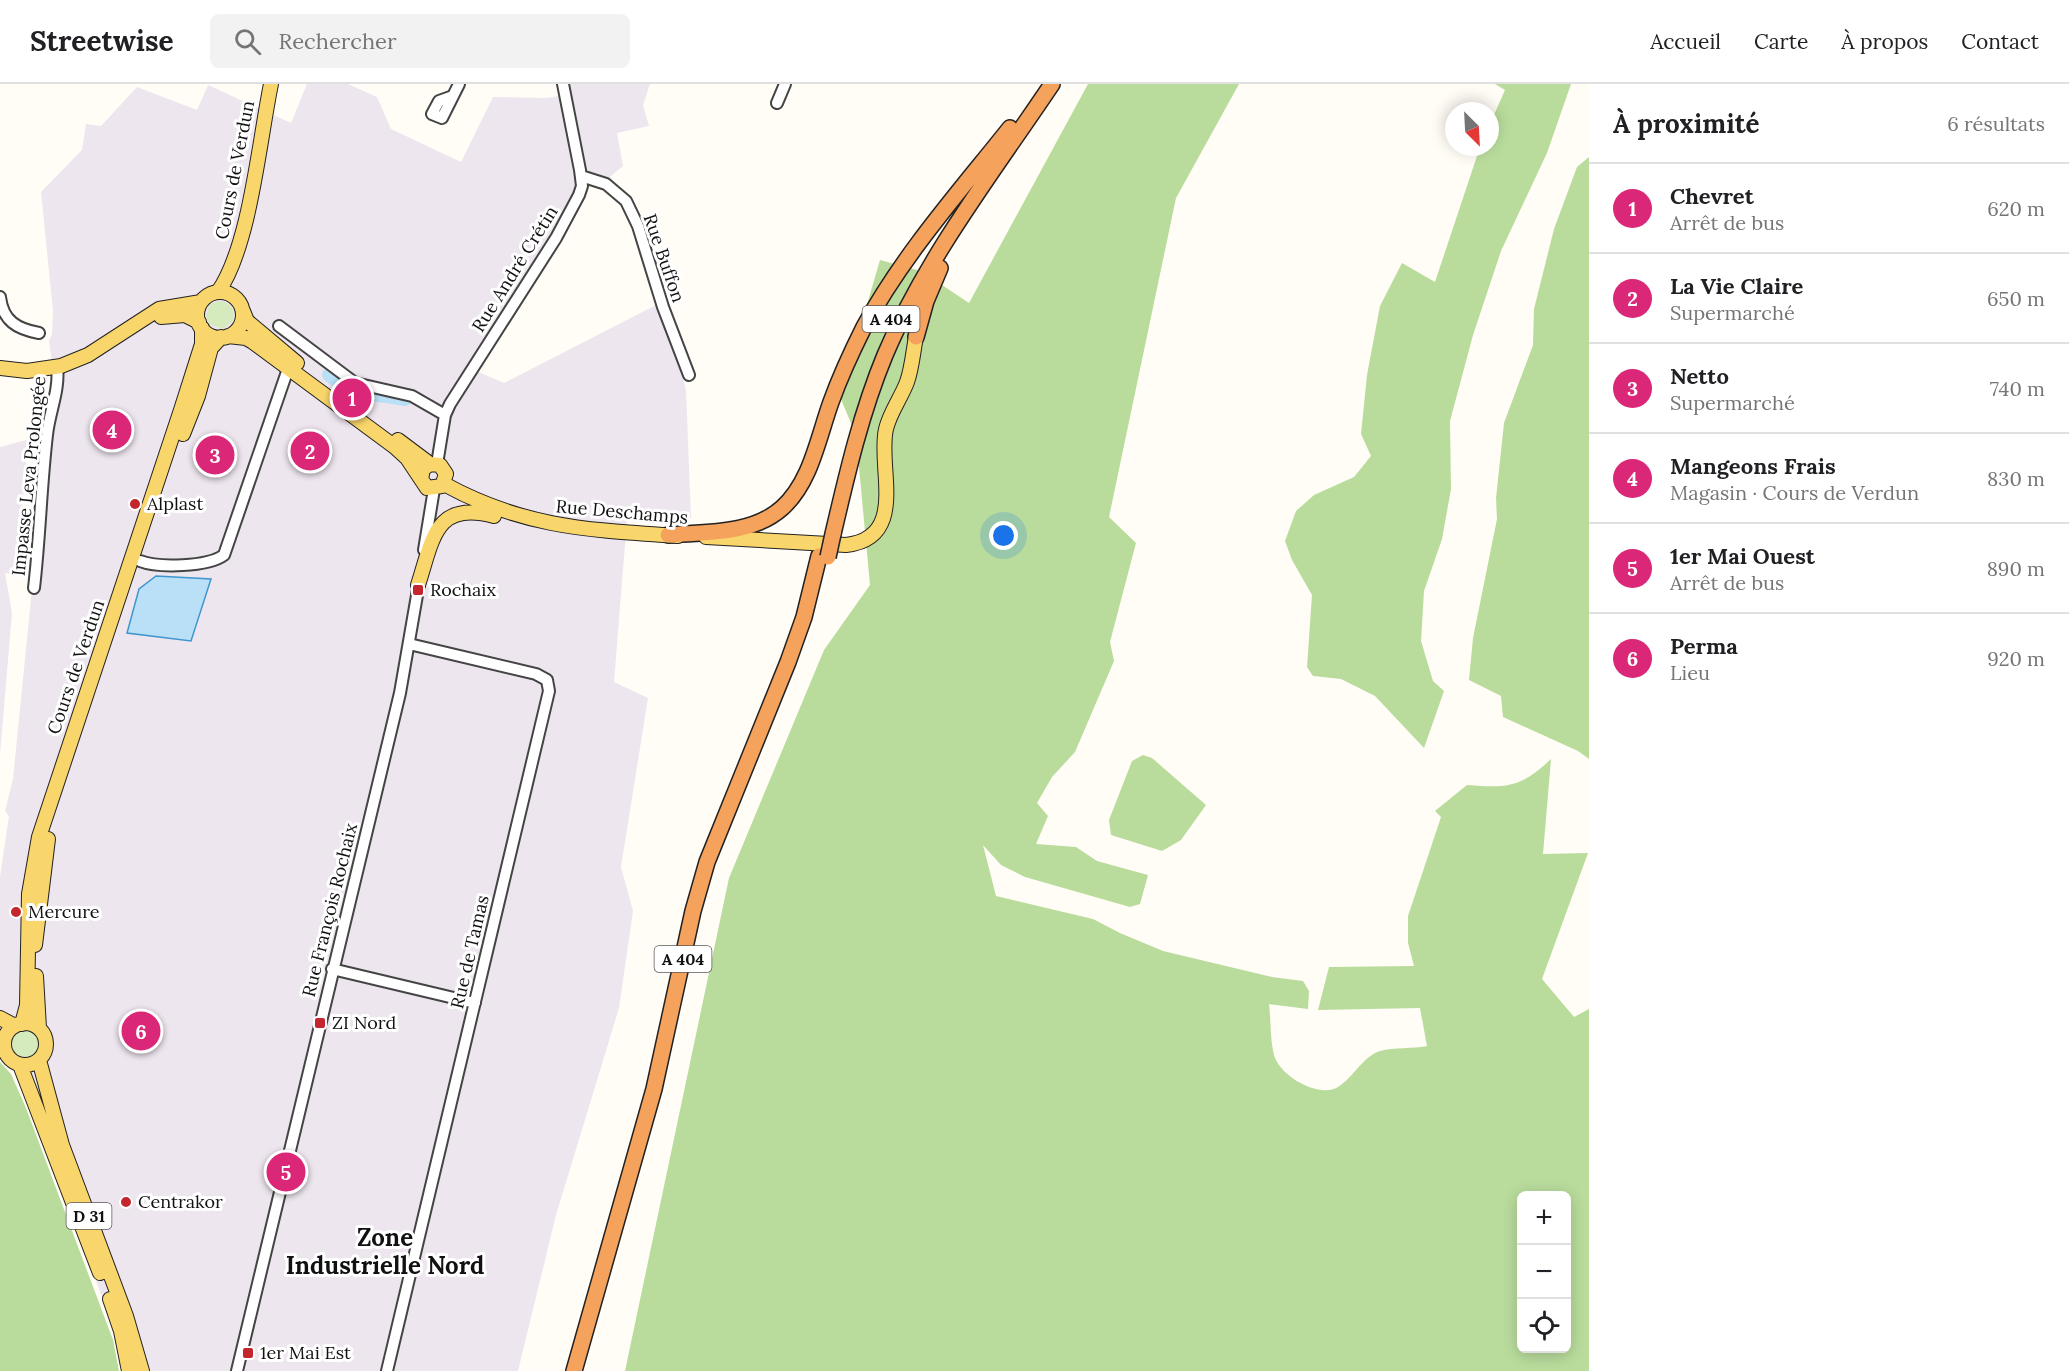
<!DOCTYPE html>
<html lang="fr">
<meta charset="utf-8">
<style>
body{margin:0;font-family:Lora,serif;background:#f2f2f2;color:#202124}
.controls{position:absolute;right:18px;bottom:18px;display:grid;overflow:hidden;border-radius:9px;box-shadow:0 3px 15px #0003}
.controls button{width:54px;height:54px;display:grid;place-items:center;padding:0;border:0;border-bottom:2px solid #e0e0e0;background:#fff;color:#202124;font:30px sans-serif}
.compass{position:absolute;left:1445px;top:18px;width:54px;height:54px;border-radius:50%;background:#fff;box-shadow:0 3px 15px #0003;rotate:156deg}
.you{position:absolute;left:1004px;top:452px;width:21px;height:21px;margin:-15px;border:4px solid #fff;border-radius:50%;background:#1a73e8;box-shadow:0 0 0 9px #1a73e833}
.badge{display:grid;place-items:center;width:39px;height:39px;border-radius:50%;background:#db2777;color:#fff;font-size:20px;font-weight:700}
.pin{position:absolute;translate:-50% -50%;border:3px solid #fff;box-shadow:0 2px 6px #0006}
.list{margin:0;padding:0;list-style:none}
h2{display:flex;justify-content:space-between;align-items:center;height:78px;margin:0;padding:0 24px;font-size:26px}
h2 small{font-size:20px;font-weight:400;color:#757577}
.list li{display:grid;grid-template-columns:39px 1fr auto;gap:18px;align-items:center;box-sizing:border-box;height:90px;padding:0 24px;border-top:2px solid #e0e0e0}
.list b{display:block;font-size:22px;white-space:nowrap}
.list p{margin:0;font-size:20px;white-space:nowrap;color:#757577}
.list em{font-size:20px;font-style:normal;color:#757577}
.icon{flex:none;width:33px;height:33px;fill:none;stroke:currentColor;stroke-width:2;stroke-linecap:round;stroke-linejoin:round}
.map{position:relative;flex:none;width:1589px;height:1287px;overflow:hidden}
header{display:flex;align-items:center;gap:36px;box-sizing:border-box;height:84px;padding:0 30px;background:#fff;border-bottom:2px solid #e0e0e0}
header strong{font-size:28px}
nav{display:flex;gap:33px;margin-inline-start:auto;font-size:21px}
.search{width:420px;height:54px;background:#f2f2f2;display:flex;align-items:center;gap:15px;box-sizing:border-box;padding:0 21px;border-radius:9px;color:#757577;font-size:22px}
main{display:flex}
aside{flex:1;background:#fff}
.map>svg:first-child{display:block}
</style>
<header>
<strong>Streetwise</strong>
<div class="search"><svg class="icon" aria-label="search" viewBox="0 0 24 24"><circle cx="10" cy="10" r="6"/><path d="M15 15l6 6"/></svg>Rechercher</div>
<nav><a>Accueil</a><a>Carte</a><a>À propos</a><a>Contact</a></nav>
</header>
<main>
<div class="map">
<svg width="1589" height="1287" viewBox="0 0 1589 1287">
<rect width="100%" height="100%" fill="#fffdf5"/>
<path fill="#eee6ef" d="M307 0H348L377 13 391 45 461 78 493 13 547 14 570 10 568 0H650L643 21 649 42 617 49 623 82 606 96 592 90 579 101 548 159 467 283 504 299 656 221 681 285 686 306 691 434 627 436 614 598 648 614 621 783 633 827 619 924 556 1131 518 1287H122L117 1253 24 1004 0 954V793L9 732 5 727 13 695 31 515 44 354 28 358 16 490 5 489 12 529 0 670V363L44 351 52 279 49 257 52 250 53 227 41 108 82 66 86 40 101 42 137 3 197 26 208 1 291 39Z"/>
<path fill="#d5ebbd" d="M219 217C230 218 236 226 233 237L223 245 209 240 206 232 210 220Z
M11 959a14 14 0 1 1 28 0a14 14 0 1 1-28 0Z"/>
<path fill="#b9dc9c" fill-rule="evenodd" d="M1088 0H1239L1176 114 1109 433 1136 459 1110 558 1114 577 1075 668 1052 693 1037 719 1048 732 1036 760 1076 763 1097 777 1148 791 1140 820 1130 823 1025 793 1001 781 983 761 996 812 1093 835 1120 849 1163 867 1272 893 1303 897 1309 907 1308 925 1269 920C1271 936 1270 955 1274 971 1279 991 1318 1015 1338 1003 1354 993 1362 973 1380 967 1394 963 1412 965 1427 962L1420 924 1318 926 1329 883 1414 882 1408 859V832L1441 733 1435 727 1467 701C1508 704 1520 704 1551 675L1543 770 1588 769 1542 895 1574 933 1589 925V1287H625L729 794 824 566 870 501 856 351 840 313 880 176 921 187 969 219ZM1522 1112H1566V1264H1522Z
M1495 0H1571L1547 69 1501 167 1473 251 1450 337 1451 405 1442 455 1424 507 1421 557 1433 597 1444 607 1424 664 1375 612 1341 595 1313 592 1307 583 1312 511 1292 476 1285 457 1296 427 1314 411 1354 393 1371 372 1361 350 1367 291 1380 222 1402 179 1435 198 1480 63H1490V40L1505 6Z
M1589 73V675L1578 667 1503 633 1501 612 1469 596 1473 554 1497 435 1496 414 1504 339 1533 261 1534 225 1554 145 1577 83Z
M1143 671 1152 674 1206 721 1181 756 1162 767 1111 751 1109 736 1132 677Z
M0 978 11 990 26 1024 113 1256 119 1287H0Z"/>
<path fill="#b9e0f7" stroke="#3f96cf" stroke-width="1.5" d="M156 492 211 495 191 557 127 549 139 505Z"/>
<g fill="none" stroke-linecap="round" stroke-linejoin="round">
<path stroke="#b9e0f7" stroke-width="14" d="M329 291 353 307 405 315"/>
<g stroke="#444" stroke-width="14">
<path id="minor" d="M453 12 439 17 432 30 442 34 459 0
M777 19 785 0
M581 92 606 100 626 117 638 142 663 223 689 291
M0 213C3 237 17 245 39 249
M279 242 355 299 412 312 445 331
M437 380 445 331 450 320 556 154 579 111 582 102 580 86 563 0
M424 466 434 405
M140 477C158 484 208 483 224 471L289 282
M34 504C40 453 41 402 47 351 49 329 60 306 57 283
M332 885 475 919
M237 1287 400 609 420 494
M387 1287 549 607 547 596 536 590 409 560"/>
</g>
<g stroke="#222" stroke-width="16">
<path id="major" d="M218 208C250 162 259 58 271 0
M197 231a23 23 0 1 1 46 0a23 23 0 1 1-46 0Z
M243 227 247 237 297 279
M161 233 185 231 199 238
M228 252 246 254 253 258 395 363 407 374 427 404 442 402 446 390 440 381 430 380 423 385 421 395
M0 284 27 287 61 282 88 271 159 225 201 218
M183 350 198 312 211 264 221 253
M398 356 430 380
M444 400C524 444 590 446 678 452
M706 453 846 461C909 454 877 383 886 345 890 328 901 314 907 298 912 284 913 268 916 253
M418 501C433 455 435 416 494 432
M35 861 48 755
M36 892 39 944
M0 934 15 942
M4 960a21 21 0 1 1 42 0a21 21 0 1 1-42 0Z
M22 940 27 921 29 810 39 753 181 326 202 260V244
M39 976 62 1061 126 1232 142 1287
M20 981 100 1189
M110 1215 121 1247 129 1287"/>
</g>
<g stroke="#222" stroke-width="18">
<path id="highway" d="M916 253 926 217 940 184
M833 450C847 390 861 329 885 271 926 174 993 88 1052 0
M668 451C705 448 752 451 782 424 811 398 818 354 831 318 840 293 852 267 864 243 903 171 959 108 1010 44
M574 1287 654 1005 693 827 707 778 788 578 804 533 819 472"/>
</g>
<use href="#minor" stroke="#fff" stroke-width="10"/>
<use href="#major" stroke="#f9d66b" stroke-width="14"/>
<use href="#highway" stroke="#f5a25d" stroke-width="15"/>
<g stroke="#222" stroke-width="18" stroke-linecap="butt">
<path id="highway-bridge" d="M828 473 833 450"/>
</g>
<use href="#highway-bridge" stroke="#f5a25d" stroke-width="15"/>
</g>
<g fill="#c4262e" stroke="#fff" stroke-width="2">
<circle cx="135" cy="420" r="6"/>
<rect x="412" y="500" width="12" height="12" rx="3"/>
<circle cx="16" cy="828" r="6"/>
<rect x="314" y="933" width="12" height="12" rx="3"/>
<circle cx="126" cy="1118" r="6"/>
<rect x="242" y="1263" width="12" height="12" rx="3"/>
</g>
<g text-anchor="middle" stroke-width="6" stroke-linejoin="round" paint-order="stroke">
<g fill="#fff" stroke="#585858" stroke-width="1.5">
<rect x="862.5" y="222" width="57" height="26" rx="4.5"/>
<rect x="654.5" y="862" width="57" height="26" rx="4.5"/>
<rect x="66.5" y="1119" width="45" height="26" rx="4.5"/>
</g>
<g font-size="16" font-weight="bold" fill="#111">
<text x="891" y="241">A 404</text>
<text x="683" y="881">A 404</text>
<text x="89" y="1138">D 31</text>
</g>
<g font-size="18" fill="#111" stroke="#fff">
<text transform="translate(235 86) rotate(-79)" y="6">Cours de Verdun</text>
<text transform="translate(664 174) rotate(71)" y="6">Rue Buffon</text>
<text transform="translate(515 185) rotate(-58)" y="6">Rue André Crétin</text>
<text transform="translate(29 392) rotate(-84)" y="6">Impasse Leva Prolongée</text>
<text transform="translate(622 428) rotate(5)" y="6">Rue Deschamps</text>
<text transform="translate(76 583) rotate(-71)" y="6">Cours de Verdun</text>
<text transform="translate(330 826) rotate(-76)" y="6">Rue François Rochaix</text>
<text transform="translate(470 868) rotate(-77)" y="6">Rue de Tamas</text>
</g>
<g font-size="18" fill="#111" stroke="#fff" text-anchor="start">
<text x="147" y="426">Alplast</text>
<text x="430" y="512">Rochaix</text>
<text x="28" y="834">Mercure</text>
<text x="332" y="945">ZI Nord</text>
<text x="138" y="1124">Centrakor</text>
<text x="260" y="1275">1er Mai Est</text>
</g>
<g font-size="24" font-weight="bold" fill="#111" stroke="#fff">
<text x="385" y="1162">Zone<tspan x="385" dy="28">Industrielle Nord</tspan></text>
</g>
</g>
</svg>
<div class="controls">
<button>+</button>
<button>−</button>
<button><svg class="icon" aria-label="locate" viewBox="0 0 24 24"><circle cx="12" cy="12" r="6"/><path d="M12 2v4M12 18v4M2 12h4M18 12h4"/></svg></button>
</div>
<svg class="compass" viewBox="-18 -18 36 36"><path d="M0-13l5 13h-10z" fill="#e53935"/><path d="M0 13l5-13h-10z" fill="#757577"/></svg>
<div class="you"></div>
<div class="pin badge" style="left:352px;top:314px">1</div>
<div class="pin badge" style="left:310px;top:367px">2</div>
<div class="pin badge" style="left:215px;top:371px">3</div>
<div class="pin badge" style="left:112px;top:346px">4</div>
<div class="pin badge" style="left:286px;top:1088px">5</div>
<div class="pin badge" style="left:141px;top:947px">6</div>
</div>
<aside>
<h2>À proximité<small>6 résultats</small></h2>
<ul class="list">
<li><span class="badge">1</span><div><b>Chevret</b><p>Arrêt de bus</p></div><em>620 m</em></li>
<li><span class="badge">2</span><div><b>La Vie Claire</b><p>Supermarché</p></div><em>650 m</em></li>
<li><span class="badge">3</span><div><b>Netto</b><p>Supermarché</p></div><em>740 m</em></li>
<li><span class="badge">4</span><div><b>Mangeons Frais</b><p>Magasin · Cours de Verdun</p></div><em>830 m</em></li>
<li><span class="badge">5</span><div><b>1er Mai Ouest</b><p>Arrêt de bus</p></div><em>890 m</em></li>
<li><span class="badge">6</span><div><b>Perma</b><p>Lieu</p></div><em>920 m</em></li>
</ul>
</aside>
</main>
